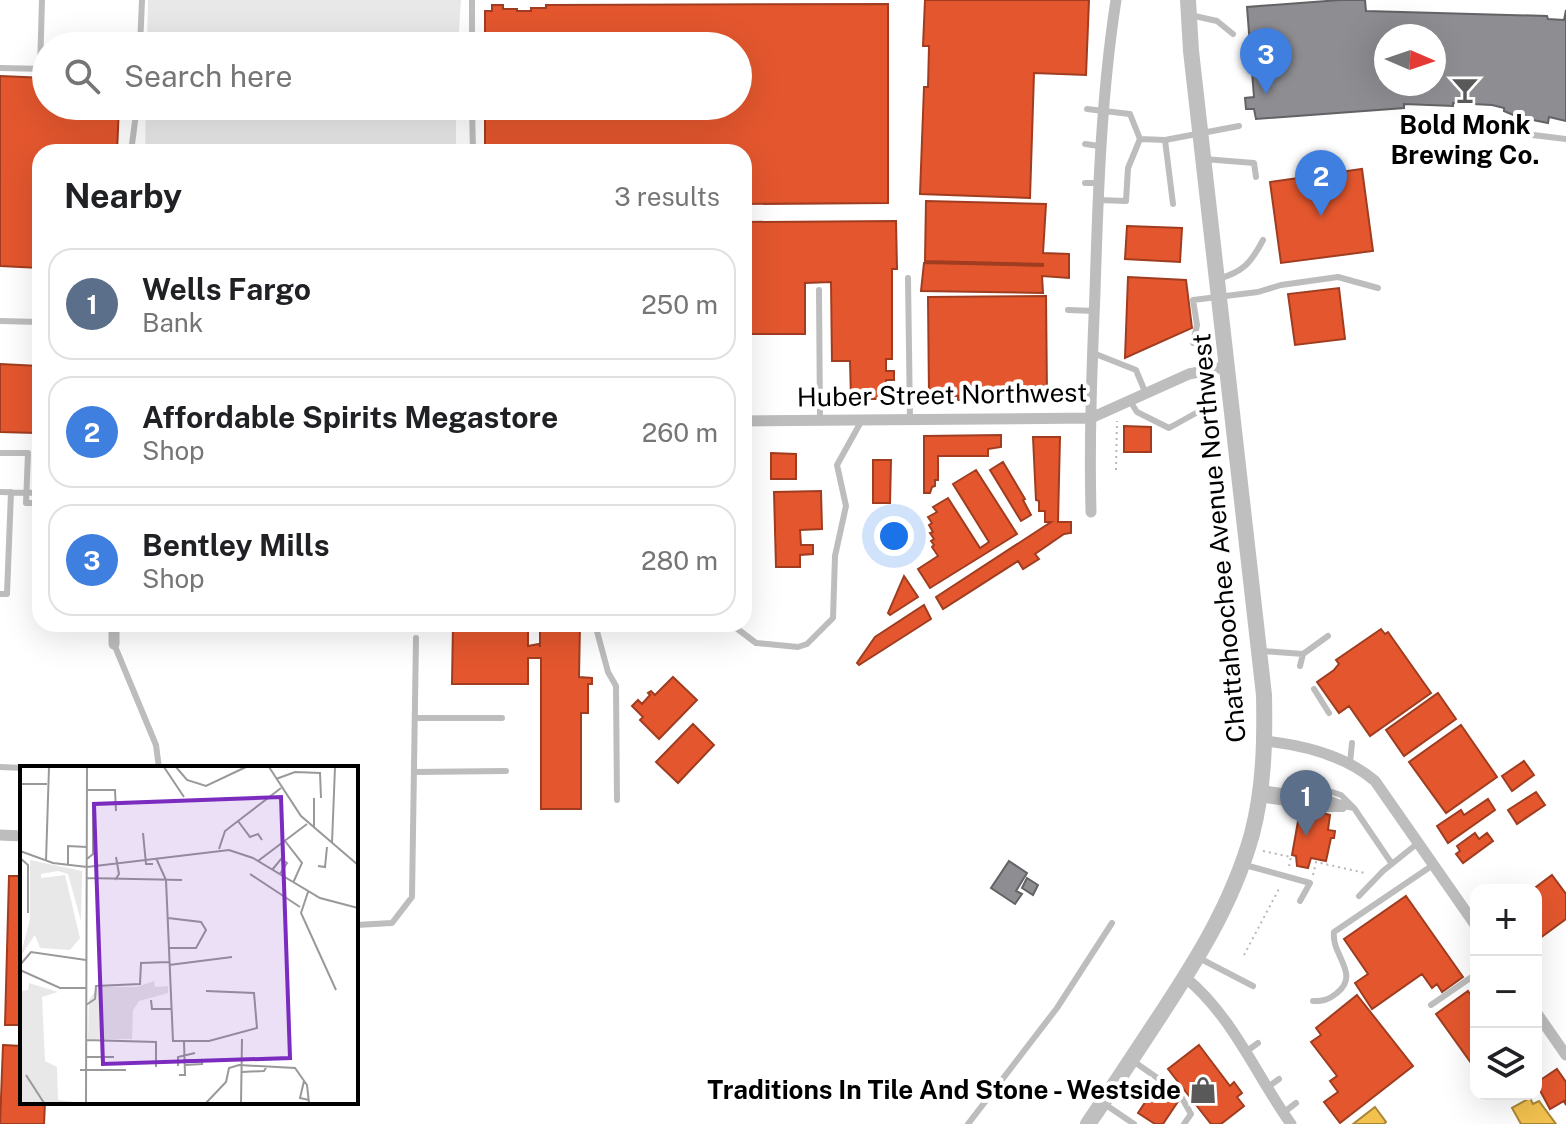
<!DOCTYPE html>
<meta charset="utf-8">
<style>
body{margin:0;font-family:"Public Sans",sans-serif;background:#f2f2f2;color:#202124}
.controls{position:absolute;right:24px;bottom:24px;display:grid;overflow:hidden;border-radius:16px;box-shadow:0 8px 32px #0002}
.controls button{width:72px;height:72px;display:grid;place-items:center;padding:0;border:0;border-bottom:2px solid #e0e0e0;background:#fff;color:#202124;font:40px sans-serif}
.compass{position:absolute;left:1374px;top:24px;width:72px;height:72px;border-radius:50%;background:#fff;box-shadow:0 8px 32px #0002;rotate:92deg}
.you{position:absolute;left:894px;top:536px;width:28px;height:28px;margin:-20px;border:6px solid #fff;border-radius:50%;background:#1a73e8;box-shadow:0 0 0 12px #1a73e833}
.badge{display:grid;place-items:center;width:52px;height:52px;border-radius:50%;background:#d93025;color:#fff;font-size:26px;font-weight:700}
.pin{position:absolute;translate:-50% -66px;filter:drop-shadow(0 2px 4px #0008)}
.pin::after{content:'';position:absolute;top:42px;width:28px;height:24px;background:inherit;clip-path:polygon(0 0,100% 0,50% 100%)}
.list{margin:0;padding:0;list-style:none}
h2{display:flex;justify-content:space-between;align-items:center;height:104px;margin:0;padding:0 32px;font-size:34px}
h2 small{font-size:26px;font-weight:400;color:#757577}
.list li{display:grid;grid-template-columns:52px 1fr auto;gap:24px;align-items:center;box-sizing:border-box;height:112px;margin:0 16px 16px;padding:0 16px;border:2px solid #e0e0e0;border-radius:24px}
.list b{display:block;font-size:30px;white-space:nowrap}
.list p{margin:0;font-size:26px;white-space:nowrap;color:#757577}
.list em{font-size:26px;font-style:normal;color:#757577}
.icon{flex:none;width:44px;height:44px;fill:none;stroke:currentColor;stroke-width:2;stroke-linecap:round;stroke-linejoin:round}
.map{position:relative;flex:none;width:1566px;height:1124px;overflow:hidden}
.search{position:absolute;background:#fff;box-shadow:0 8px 32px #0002;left:32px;top:32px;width:720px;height:88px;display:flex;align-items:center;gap:20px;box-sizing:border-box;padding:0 28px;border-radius:44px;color:#757577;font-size:30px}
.panel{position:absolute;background:#fff;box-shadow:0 8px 32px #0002;left:32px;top:144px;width:720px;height:488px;border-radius:24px}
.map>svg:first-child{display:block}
</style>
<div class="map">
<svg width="1566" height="1124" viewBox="0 0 1566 1124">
<rect width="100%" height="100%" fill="#fff"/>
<path fill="#e8e8e8" d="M148 0H461L458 46H147Z
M146 106H456V152H145Z"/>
<path fill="#f2c14e" stroke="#a98737" stroke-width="2" d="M1530 1098 1533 1104 1539 1101 1556 1124H1521L1512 1108Z
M1375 1107 1386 1122 1384 1124H1353Z"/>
<path fill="#e4572e" stroke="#a03d20" stroke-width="2" d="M925 0H1089L1086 75 1034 73 1030 198 920 194 924 87H928L929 46H923Z
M888 4V203L744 204V152H485V106H738V46H485V11H492V5H503V9H517V11H531V8H546V5Z
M0 76 46 78V106H119L117 152H40V268L0 266Z
M1362 169 1373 251 1281 263 1270 182Z
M926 201 1046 204 1043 253 1069 254V278L1042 276 1043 293 921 291 924 263 1043 266V264L925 261Z
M896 221 897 269H892V359H886V371H894V380H886L887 399H851L850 361H832L831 282 805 283V334H744V341V222Z
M1127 226 1182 228 1180 262 1125 259Z
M1128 277 1186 280 1192 328 1125 358Z
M1339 288 1345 339 1295 345 1288 294Z
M1046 296 1047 395H980V400H970V395L966 396V400H958V396H929L928 297Z
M0 364 39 366 40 449 35 448 36 433 0 432Z
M1124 426 1151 427V452H1124Z
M1001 435V447L988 449V456H938V480H935V486L932 487 930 493H924V436Z
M1033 437H1060L1058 522H1071V533L1064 534 1035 554 1039 559 1023 569 1018 561 943 609 936 597 1051 522H1045V511H1039V501L1036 500Z
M771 453 796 454V479H771Z
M873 460H891L890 503H873Z
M1003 462 1025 499 1023 500 1031 515 1021 521 990 470Z
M976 470 1017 534 930 588 918 569 938 556 932 547 934 545 931 541 934 539 930 533 933 532 929 525 932 523 928 517 937 512 933 507 948 498 980 548 989 542 953 484Z
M821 491 822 529 800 530 801 545H813V554L800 555V567H776L774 492Z
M904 576 918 597 890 615 888 613Z
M924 605 931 619 859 665 857 663 875 637Z
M453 624H528V646L539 644 540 647V624H580L579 677 592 678V684H588V713H581V809H541V658H528V684H452Z
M1381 629 1385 634 1388 632 1431 693 1370 736 1349 706 1339 713 1317 682 1334 670 1339 664 1336 660Z
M673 677 697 700 659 739 640 720 643 717 632 706 638 700 642 704 650 695 648 693 651 691 655 695Z
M1438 693 1456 719 1404 756 1386 730Z
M693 724 714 745 678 783 656 762Z
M1461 725 1497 777 1446 813 1409 762Z
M1524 761 1534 775 1512 791 1502 776Z
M1311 783 1327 786 1322 813 1330 815 1328 830 1335 831 1334 838H1331L1326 861 1311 858 1308 868 1297 866 1296 856 1292 855 1300 810 1306 811Z
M1536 792 1545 805 1517 824 1508 810Z
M1488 799 1495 810 1448 843 1437 826 1461 810 1464 815Z
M1475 833 1479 839 1487 833 1493 841 1463 863 1456 854 1460 851 1457 846Z
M1552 875 1566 894V919L1536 941V890H1532Z
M9 876H22V1025H5Z
M1406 896 1463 977 1442 992 1437 984 1432 988 1422 974 1372 1009 1355 983 1368 974 1344 939Z
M1468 991 1476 1002V1070L1436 1014Z
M1357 995 1413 1066 1340 1123 1324 1102 1338 1092 1330 1081 1337 1076 1311 1042 1321 1035 1316 1028Z
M3 1045 22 1046V1102H45L44 1124H0Z
M1199 1045 1230 1086 1234 1082 1242 1093 1237 1097 1244 1106 1221 1124H1211L1168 1069Z
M1557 1069 1566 1082V1105L1564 1101 1550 1109 1536 1083Z
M1156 1086 1179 1100 1163 1124H1155L1138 1113Z"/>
<path fill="#8d8d92" stroke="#636366" stroke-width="2" fill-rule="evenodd" d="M1340 0H1365L1366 11 1547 16 1548 19 1564 20 1566 10V121L1549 117 1548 123 1518 117 1504 111V108L1492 105 1453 103V106L1404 104V108L1256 119 1254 109H1246L1245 98 1254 97 1247 7ZM1386 36H1434V84H1386Z
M1009 861 1027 873 1016 891 1022 894 1015 904 991 888Z
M1027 878 1038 885 1033 895 1022 888Z"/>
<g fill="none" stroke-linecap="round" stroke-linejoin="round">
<path stroke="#b8b8b8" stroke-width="2" stroke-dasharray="2 4" stroke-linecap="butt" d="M1116 470 1117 421
M1263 851 1291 857 1289 866
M1313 875 1316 862 1365 873
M1244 955 1280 887"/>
<path stroke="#bdbdbd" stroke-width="6" d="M472 0V46
M1190 15 1217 21 1233 34
M140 46 142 0
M0 68 46 69
M40 69 42 0
M472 106 473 152
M1087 109 1130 114 1140 139 1165 140 1239 126
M1517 133 1566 139
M1165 140 1173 204
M1085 144 1099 146
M131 152 137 106
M1204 159 1254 163 1256 177
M1085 183H1098
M1098 200 1126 201 1128 168 1140 139
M908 278 910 420
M1218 279C1243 272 1251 263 1263 240
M819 290 820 420
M1068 310 1094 311
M0 321 40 322
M1193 343 1197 325 1193 300 1258 292 1281 285 1338 277 1378 288
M1093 353 1136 370 1146 394
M1130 401 1137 412 1169 428 1196 413
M0 453H28L26 503H40
M0 492 40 493
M0 594H7L11 492
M595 624 608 672 616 686 617 800
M731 624 756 643 798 647 807 644 833 618 835 556 846 506 837 465 862 420
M114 644 156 745 159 768
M1262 651 1303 654 1328 636
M1300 666 1303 654
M1314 689 1329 713
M415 718H502
M1350 763 1352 743
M0 767 24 768
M414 772 506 771
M1262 788 1310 795
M1326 790 1341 795 1354 808
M1287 791 1295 787H1311
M1261 794 1309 799
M1325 797 1344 804
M1259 799 1307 806
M1324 802 1354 808 1392 864
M1322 809H1343
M1245 865 1310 883 1300 901
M1359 896 1383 871 1418 843
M356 925 392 923 412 897 416 638
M1199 958 1253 986
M1313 1001C1324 1001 1328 1000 1337 993 1361 974 1331 955 1334 932L1433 865
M1431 1005 1476 974
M1247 1051 1258 1043
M1133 1061 1179 1093 1191 1114 1184 1124
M1268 1087 1279 1079
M1103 1103 1134 1124
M1283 1113 1296 1103
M968 1124 1057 1008 1112 923"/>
<path stroke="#bdbdbd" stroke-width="11" d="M744 421 1091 418 1189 374 1228 366
M1091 512C1089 439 1092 366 1095 292 1098 194 1101 97 1116 0
M114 644V624
M1265 741C1302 745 1346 756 1375 781L1476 926
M0 835 22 836
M1186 978C1233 1017 1256 1075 1291 1124
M1536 1012 1566 1055"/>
<path stroke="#bfbfbf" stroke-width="16" d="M1088 1124C1110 1092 1131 1060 1152 1028 1193 966 1232 906 1252 834 1264 788 1265 742 1264 695L1191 51 1188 0"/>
</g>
<defs>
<g id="bar-bare" transform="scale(2.16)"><path d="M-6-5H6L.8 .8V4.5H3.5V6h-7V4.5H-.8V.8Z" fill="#595959" stroke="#fff" stroke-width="2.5" paint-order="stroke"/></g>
<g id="shop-bare" transform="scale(2.16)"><path d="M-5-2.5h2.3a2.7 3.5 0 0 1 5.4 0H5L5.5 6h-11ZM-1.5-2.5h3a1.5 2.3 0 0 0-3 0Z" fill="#595959" stroke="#fff" stroke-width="2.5" paint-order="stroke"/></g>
</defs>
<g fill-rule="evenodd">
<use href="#bar-bare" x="1465" y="90"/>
<use href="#shop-bare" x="1203" y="1090"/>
</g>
<g text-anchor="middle" stroke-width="8" stroke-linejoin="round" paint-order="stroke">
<g font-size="26" font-weight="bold" fill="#000" stroke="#fff">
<text x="1465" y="134">Bold Monk<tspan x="1465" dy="30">Brewing Co.</tspan></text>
<text x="1181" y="1099" text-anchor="end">Traditions In Tile And Stone - Westside</text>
</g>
<g font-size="26" fill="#000" stroke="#fff">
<text transform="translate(942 395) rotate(-1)" y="9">Huber Street Northwest</text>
<text transform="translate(1219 538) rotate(-95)" y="9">Chattahoochee Avenue Northwest</text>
</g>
</g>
<g transform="translate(20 766)">
<rect width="338" height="338" fill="#fff"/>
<path d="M10 94 62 105 61 155 48 108 38 105 21 108V112L45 109 60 172 50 184 20 182 15 169 0 191 10 153ZM134 215 135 221 148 220V227L119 235 113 244 112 273H68L69 234 78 221H117ZM9 217 38 226 22 231 25 295 37 301 38 334 62 337H0V225L8 224Z" fill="#e8e8e8"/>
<path fill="none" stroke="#999" stroke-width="2" d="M144 1 164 31M156 1 167 14 186 20 226 1M249 1 281 50 338 99M256 13 275 6 300 7 301 32M0 18H27M67 24H95L96 45M294 32V62M218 55 230 71 238 68 242 74M123 67 126 98H133M265 75 282 97 273 117M312 77 315 1M199 83 205 65 261 22M0 85 33 97 67 101 209 84 233 92 300 132 338 142M0 92 8 99V147M136 92 146 114 153 275H189L237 262 234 227 186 225M67 93 73 88V40M26 95 29 1M238 95 287 58M48 99V80L67 81M298 100 305 101 307 81M252 104 261 93 267 97 260 108M230 108 280 141M67 112 162 114M95 114 99 108 96 91M288 126 281 147 316 224M148 152 181 156 186 164 176 182H149M0 199 11 186 66 194M149 199 212 191M0 204 40 222H66M131 234 132 243H151M66 239 75 233 76 220 120 218 121 197 149 196M66 274 136 276V301M66 291H94M165 294H182V298L165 299M158 300V291L175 287M60 304H106M222 306 244 305 247 300M6 309 24 337M159 309H165L164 276M284 315 280 332 289 334M66 337 67 1M186 337 206 316 209 302 219 299 275 302 287 319 289 337M221 337 222 273"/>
<path fill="#7b2cbf" fill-opacity="0.15" stroke="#7b2cbf" stroke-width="4" d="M261 31 270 292 83 298 74 38Z"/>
<rect width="338" height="338" fill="none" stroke="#000" stroke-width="4"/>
</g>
</svg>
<div class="controls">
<button>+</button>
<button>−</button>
<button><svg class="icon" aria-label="layers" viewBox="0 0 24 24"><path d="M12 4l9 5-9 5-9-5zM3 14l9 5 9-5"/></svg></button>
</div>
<svg class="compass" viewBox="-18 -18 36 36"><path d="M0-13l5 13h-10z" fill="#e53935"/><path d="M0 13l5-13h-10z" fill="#757577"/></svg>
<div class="you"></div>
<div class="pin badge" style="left:1306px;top:836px;background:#5c6f8a">1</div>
<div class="pin badge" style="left:1321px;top:216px;background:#3f7fe0">2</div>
<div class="pin badge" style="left:1266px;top:94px;background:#3f7fe0">3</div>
<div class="search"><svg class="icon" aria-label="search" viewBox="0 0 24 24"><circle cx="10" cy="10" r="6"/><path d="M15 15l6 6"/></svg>Search here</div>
<section class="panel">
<h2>Nearby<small>3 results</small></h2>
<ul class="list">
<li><span class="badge" style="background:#5c6f8a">1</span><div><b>Wells Fargo</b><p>Bank</p></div><em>250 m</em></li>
<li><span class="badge" style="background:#3f7fe0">2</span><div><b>Affordable Spirits Megastore</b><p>Shop</p></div><em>260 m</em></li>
<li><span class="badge" style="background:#3f7fe0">3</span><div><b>Bentley Mills</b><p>Shop</p></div><em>280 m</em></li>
</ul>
</section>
</div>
